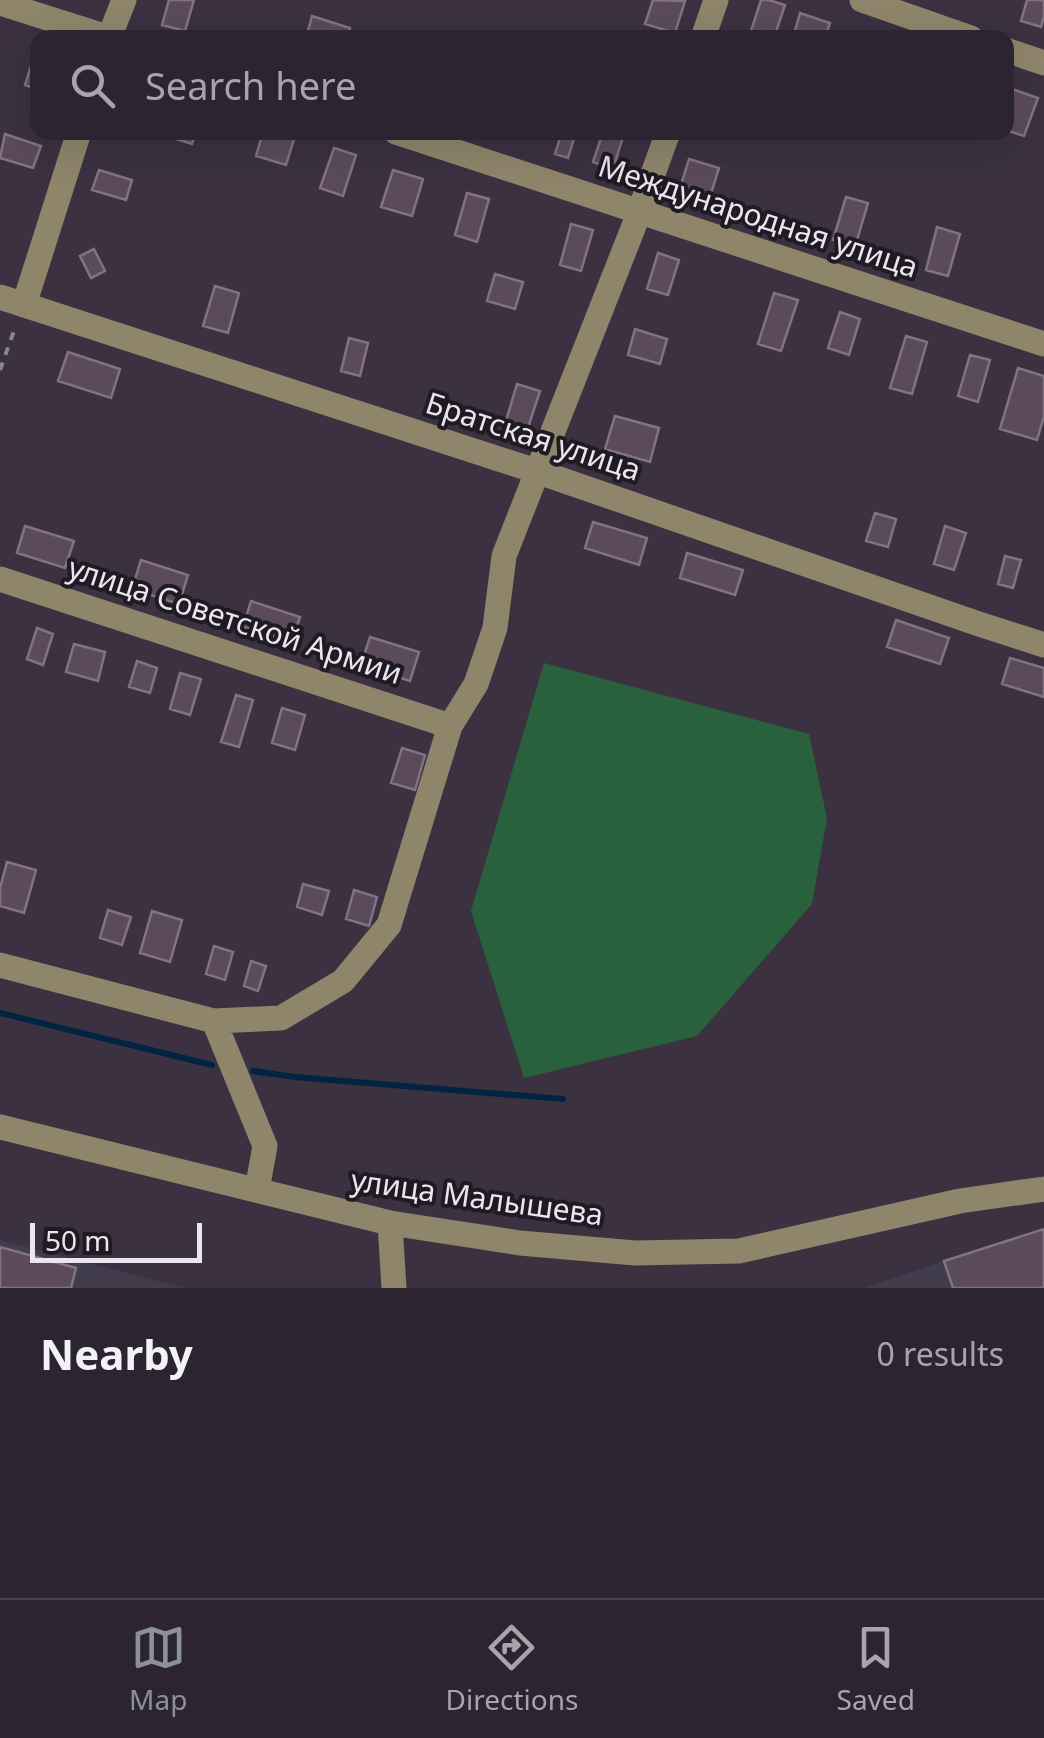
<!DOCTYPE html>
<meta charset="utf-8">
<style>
body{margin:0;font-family:"Noto Sans",sans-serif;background:#342d39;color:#f1f3f6}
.scale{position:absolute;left:30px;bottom:25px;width:172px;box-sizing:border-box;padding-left:10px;border:5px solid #ebe5ef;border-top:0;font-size:28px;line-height:35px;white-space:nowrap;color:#ebe5ef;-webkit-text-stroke:8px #1f1b22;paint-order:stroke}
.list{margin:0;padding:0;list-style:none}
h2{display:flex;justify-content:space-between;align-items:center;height:130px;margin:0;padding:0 40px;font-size:42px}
h2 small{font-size:32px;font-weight:400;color:#a6a5ab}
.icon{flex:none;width:55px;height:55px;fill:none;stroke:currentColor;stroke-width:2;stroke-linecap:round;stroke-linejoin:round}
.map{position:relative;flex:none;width:1044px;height:1288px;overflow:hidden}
.search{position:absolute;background:#2c2531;box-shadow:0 10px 40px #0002;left:30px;right:30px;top:30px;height:110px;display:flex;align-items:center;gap:25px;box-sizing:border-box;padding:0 35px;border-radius:20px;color:#a6a5ab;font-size:38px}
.sheet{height:310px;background:#2c2531}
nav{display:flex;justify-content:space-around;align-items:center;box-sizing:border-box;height:140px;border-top:2px solid #48424d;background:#2c2531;font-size:28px;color:#a6a5ab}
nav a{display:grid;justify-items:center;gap:5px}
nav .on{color:#8c9099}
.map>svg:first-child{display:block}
</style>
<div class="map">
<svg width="1044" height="1288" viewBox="0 0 1044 1288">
<rect width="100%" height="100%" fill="#3b3141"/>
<path fill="#413d4e" d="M1044 1229V1288H864L944 1261Z
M0 1240 185 1288H0Z"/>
<path fill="#2a613d" d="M544 663 809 734 827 818 812 904 697 1036 524 1078 471 911Z"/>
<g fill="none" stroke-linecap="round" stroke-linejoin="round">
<path stroke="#002441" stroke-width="6" d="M0 1013 212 1065
M253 1071 295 1077 563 1099"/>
</g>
<path fill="#5b4b5a" stroke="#837283" stroke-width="2.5" d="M169 0H194L185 31 162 25Z
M653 0 685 1 675 33 645 24Z
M761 0H769L785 5 774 38 749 37Z
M1027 0H1044V16L1041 27 1021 21Z
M800 13 830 23 825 38H793Z
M312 16 350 28 347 38H306Z
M36 50 38 51V90L25 85Z
M1012 89 1038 98 1024 136 1006 130V103Z
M175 132H196L192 144 173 138Z
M263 132H284L295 136 286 165 256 156Z
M562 132H576L568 158 555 154Z
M603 132 623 137 613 169 593 162Z
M5 134 41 146 33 168 0 158Z
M334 148 356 155 343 196 320 188Z
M689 159 719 168 710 197 680 188Z
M99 170 132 180 126 200 92 190Z
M393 170 423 179 412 216 381 207Z
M467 193 489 199 477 242 455 235Z
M846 197 868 203 855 247 833 240Z
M571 224 593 230 581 271 560 265Z
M937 227 960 234 948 276 926 270Z
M94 249 105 271 91 278 80 256Z
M658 253 679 260 668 295 647 289Z
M495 274 523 282 515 309 487 301Z
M215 286 239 293 228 333 203 326Z
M774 293 798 300 781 351 758 344Z
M840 312 860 319 849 355 828 348Z
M635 329 667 339 660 364 628 355Z
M906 336 927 342 912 394 890 388Z
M349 338 368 343 360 376 341 371Z
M68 352 120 369 111 398 58 381Z
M970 355 990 360 978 402 958 396Z
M1018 368 1044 376V416L1037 440 1000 429Z
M517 384 540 391 527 431 505 424Z
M615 416 659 428 650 462 605 449Z
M875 513 896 519 888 547 866 541Z
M593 522 647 538 639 565 585 548Z
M25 526 74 541 65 568 17 553Z
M945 526 966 533 954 570 934 564Z
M687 553 743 570 735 595 680 578Z
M1005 556 1021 560 1013 588 998 584Z
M141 560 188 575 179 604 132 589Z
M251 601 300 617 292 642 243 627Z
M896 620 949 638 940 664 887 647Z
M37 628 53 634 43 665 27 659Z
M370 637 419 652 410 681 361 665Z
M74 644 105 652 98 681 66 672Z
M1010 658 1044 668V697L1002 684Z
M137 661 157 668 150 693 129 687Z
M180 673 201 679 190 715 170 709Z
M236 695 253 700 239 747 221 742Z
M282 708 305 715 295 750 272 743Z
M402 748 425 755 415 790 391 783Z
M7 862 36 870 24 913 0 906V888Z
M303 884 329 891 322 915 297 907Z
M354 890 377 897 369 926 346 919Z
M108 910 131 917 122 945 100 938Z
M152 911 182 920 170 962 140 953Z
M214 946 233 952 225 980 206 974Z
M251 961 266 966 258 991 244 986Z
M1044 1229V1288H953L944 1261Z
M0 1247 76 1268 71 1288H0Z"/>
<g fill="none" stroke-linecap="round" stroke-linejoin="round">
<path stroke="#8c8492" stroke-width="4" stroke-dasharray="8 8" stroke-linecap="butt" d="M0 370 15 328"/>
<path stroke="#8e856b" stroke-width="25" d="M862 0 971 38
M0 3 110 38
M109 38 124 0
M703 38 716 0
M1006 50 1044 63
M396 132 1044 344
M0 297 536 471 976 623 1044 645
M24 305 79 132
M0 579 450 726
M0 965 214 1021 265 1146 257 1190
M214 1021 281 1018 343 981 389 925 450 726 476 684 495 628 504 556 639 213 668 132
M0 1127 390 1223 520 1243 635 1253 739 1251 960 1201 1044 1189
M390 1223 394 1288"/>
</g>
<g text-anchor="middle" stroke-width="8" stroke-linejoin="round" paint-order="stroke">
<g font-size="30" fill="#ebe5ef" stroke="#1f1b22">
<text transform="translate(758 217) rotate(18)" y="10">Международная улица</text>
<text transform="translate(533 437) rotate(18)" y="10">Братская улица</text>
<text transform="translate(235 621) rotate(18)" y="10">улица Советской Армии</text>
<text transform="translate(477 1198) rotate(8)" y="10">улица Малышева</text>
</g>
</g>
</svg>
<div class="scale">50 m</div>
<div class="search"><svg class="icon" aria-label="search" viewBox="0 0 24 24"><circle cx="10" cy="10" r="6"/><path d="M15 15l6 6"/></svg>Search here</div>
</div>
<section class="sheet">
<h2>Nearby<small>0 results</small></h2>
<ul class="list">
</ul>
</section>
<nav>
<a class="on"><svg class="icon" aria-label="map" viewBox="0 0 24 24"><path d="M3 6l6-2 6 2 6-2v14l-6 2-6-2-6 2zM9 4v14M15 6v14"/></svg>Map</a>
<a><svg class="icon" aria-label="directions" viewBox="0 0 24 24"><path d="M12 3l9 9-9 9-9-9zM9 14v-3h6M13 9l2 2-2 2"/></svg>Directions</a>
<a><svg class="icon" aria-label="saved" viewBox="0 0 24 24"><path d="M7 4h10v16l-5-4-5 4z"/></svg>Saved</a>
</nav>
